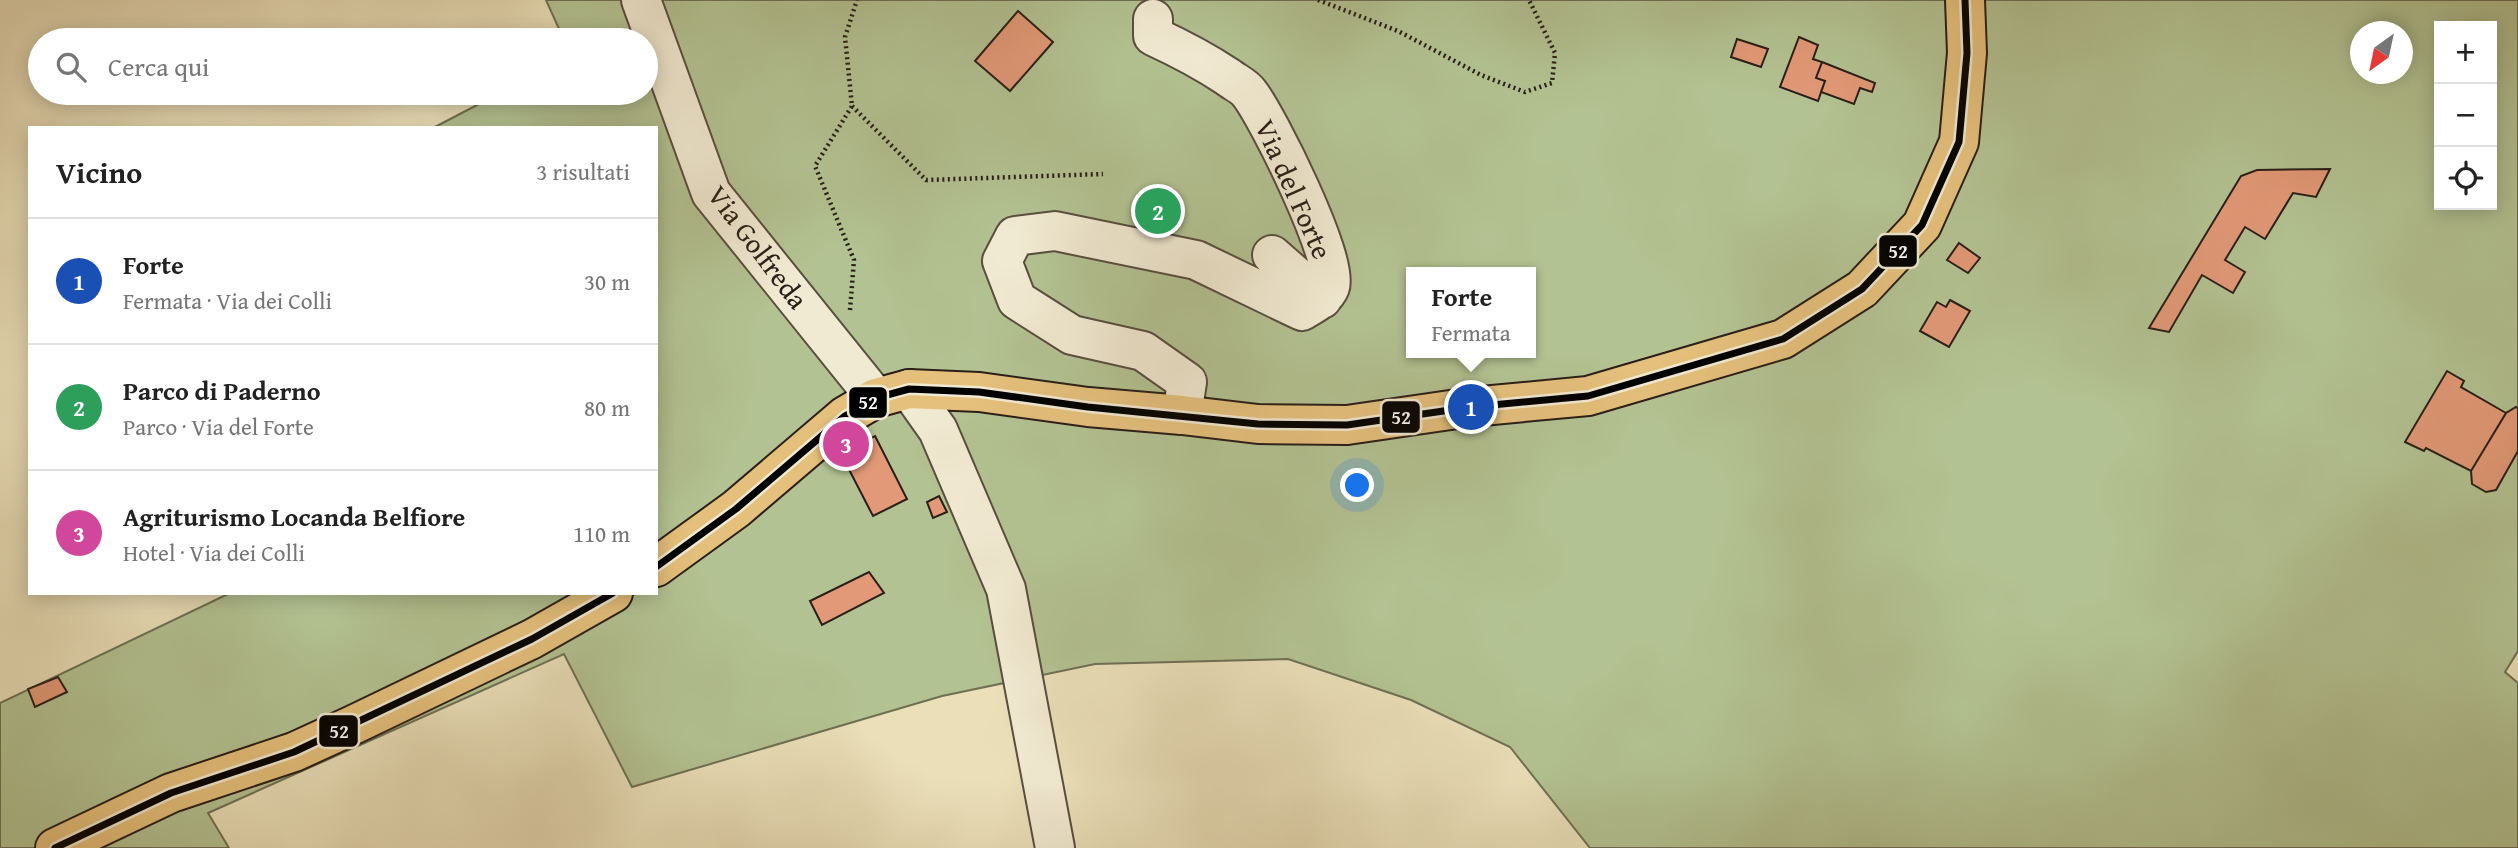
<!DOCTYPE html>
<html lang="it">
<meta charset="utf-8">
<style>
body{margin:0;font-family:"Gentium Book Plus",serif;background:#f2f2f2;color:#222}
.controls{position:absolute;right:21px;top:21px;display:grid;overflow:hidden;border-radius:0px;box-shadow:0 4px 18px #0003}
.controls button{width:63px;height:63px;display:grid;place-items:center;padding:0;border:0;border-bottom:2px solid #e0e0e0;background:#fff;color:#222;font:35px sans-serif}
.compass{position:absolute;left:2350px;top:21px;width:63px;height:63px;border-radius:50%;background:#fff;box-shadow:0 4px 18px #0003;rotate:213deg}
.you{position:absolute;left:1358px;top:486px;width:24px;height:24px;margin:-18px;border:5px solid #fff;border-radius:50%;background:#1a73e8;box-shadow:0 0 0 10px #1a73e833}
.badge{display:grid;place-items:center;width:46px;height:46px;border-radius:50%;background:#111827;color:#fff;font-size:23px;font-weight:700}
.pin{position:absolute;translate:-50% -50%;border:4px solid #fff;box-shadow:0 2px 7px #0006}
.popup{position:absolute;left:1406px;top:267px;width:130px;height:91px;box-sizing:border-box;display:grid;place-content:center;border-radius:0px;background:#fff;filter:drop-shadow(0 2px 5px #0005);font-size:23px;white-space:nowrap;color:#767676}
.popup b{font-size:26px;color:#222}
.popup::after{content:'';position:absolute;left:50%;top:100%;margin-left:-14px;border:14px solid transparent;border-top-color:#fff}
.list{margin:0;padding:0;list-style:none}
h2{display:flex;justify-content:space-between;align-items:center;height:91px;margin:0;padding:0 28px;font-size:30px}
h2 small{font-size:23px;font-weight:400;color:#767676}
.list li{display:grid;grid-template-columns:46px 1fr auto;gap:21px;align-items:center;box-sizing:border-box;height:126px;padding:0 28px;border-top:2px solid #e0e0e0}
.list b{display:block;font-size:26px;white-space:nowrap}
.list p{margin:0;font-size:23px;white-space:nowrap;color:#767676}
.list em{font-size:23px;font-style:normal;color:#767676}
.icon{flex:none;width:38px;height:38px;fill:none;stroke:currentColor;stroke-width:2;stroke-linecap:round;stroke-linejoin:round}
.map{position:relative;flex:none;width:2518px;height:848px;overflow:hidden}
.search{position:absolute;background:#fff;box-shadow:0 4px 18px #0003;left:28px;top:28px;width:630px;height:77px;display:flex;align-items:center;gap:18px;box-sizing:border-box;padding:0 24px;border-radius:38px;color:#767676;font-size:26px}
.panel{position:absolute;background:#fff;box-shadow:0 4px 18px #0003;left:28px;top:126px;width:630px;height:469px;border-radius:0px}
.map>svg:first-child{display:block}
</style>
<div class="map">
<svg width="2518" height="848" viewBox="0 0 2518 848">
<rect width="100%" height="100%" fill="#eadfb9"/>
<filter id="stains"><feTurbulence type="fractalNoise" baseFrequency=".00286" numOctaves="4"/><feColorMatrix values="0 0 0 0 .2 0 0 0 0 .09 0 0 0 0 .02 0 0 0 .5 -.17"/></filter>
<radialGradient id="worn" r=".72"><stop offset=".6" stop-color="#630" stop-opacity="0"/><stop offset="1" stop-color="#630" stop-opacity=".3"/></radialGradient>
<path fill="#b3c292" stroke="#6e7055" stroke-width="2" fill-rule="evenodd" d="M546 0H2518V651L2505 672 2518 683V848H1590L1510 747 1411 700 1288 659 1095 664 942 696 632 787 564 654 208 813 229 848H0V703L230 593H656V128H433L500 93H646V40H564ZM2439 26H2492V205H2439ZM2360 32H2402V74H2360ZM1412 272H1530V353H1412Z"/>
<path fill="#e29977" stroke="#291e18" stroke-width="2" d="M1018 11 1053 42 1010 91 975 61Z
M1799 37 1818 45 1813 59 1822 62 1816 78 1825 81 1818 101 1780 87Z
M1737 39 1768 49 1761 67 1731 57Z
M1822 62 1875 83 1872 92 1860 88 1854 104 1821 92 1825 81 1816 78Z
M2330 169 2316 197 2293 193 2265 239 2245 227 2225 260 2245 272 2233 293 2202 275 2169 332 2149 328 2241 176 2257 170Z
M1959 243 1980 258 1968 273 1947 260Z
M1950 300 1970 311 1949 347 1920 331 1937 302 1946 307Z
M2447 371 2464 381 2461 387 2506 413 2471 471 2426 448 2424 451 2405 442Z
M2516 407 2518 408V451L2496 490 2486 492 2472 484 2471 471 2506 413Z
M875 436 907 499 873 516 841 454Z
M939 496 947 512 933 518 927 502Z
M869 572 884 593 822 625 810 601Z
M58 677 67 692 35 707 28 689Z"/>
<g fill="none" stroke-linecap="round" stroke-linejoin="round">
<g stroke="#594e40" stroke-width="42">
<path id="minor" d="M641 0 711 193 876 398
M1153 19V36C1179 48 1204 61 1228 77 1234 82 1244 86 1249 93 1268 117 1340 262 1330 287 1325 299 1313 304 1302 311L1196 260 1055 231 1015 236 1002 261 1017 300 1072 335 1143 351 1187 382 1182 415
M1272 255 1322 299
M909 389 938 430 1006 589 1055 848"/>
</g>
<g stroke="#291e18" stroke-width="42">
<path id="major" d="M656 567 736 509 845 416 876 398 909 389 979 392 1088 407 1182 415 1258 424 1347 425 1471 407 1588 396 1783 339 1862 289 1922 225 1959 142 1967 53 1965 0
M55 848 171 793 294 752 353 725 532 639 613 593"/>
</g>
<path stroke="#291e18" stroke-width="4.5" stroke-dasharray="2 3.5" stroke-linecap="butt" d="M1318 0 1398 31 1481 75 1525 92 1552 83 1555 53 1529 0
M852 106 926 180 1103 174
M850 310 854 260 815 166 852 106 845 37 857 0"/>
<use href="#minor" stroke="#f1ead2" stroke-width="38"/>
<use href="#major" stroke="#e5c07c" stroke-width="38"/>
<g stroke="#f1ead2" stroke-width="12">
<path id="bus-1" d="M656 567 736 509 845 416 876 398 909 389 979 392 1088 407 1258 424 1347 425 1471 407 1588 396 1783 339 1862 289 1922 225 1959 142 1967 53 1965 0
M55 848 171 793 294 752 532 639 613 593"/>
</g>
<use href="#bus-1" stroke="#000" stroke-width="7"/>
</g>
<g text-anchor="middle" stroke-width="5" stroke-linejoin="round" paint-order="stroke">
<g font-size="28" fill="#291e18" stroke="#f1ead2">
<text transform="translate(1294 189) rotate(66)" y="10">Via del Forte</text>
<text transform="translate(758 247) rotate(53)" y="10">Via Golfreda</text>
</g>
</g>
<g stroke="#f1ead2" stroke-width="2.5">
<rect x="1878" y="234" width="40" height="34" rx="7" fill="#000"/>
<rect x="848" y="386" width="40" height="33" rx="7" fill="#000"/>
<rect x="1381" y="400" width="40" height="34" rx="7" fill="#000"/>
<rect x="318" y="714" width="41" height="34" rx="7" fill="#000"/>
</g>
<g font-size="19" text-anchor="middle" font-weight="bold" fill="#fff">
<text x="1898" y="258">52</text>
<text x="868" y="409">52</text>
<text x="1401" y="424">52</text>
<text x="339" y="738">52</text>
</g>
<rect width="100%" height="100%" filter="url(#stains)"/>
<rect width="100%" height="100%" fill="url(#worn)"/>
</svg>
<div class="controls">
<button>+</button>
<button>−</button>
<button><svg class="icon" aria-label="locate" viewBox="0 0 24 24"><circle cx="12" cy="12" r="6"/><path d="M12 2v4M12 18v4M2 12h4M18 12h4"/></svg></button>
</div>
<svg class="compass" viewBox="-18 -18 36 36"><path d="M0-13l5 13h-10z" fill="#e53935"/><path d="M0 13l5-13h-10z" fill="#767676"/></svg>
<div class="you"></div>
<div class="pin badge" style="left:1471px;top:407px;background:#1a4fb4">1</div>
<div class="popup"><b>Forte</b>Fermata</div>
<div class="pin badge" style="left:1158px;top:211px;background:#2e9e5b">2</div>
<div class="pin badge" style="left:846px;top:444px;background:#d1479c">3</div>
<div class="search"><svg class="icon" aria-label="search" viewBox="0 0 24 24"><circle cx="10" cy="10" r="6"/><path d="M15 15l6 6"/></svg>Cerca qui</div>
<section class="panel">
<h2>Vicino<small>3 risultati</small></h2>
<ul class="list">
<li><span class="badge" style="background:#1a4fb4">1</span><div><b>Forte</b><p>Fermata · Via dei Colli</p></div><em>30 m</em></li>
<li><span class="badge" style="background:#2e9e5b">2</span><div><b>Parco di Paderno</b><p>Parco · Via del Forte</p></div><em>80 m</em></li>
<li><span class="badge" style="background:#d1479c">3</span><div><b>Agriturismo Locanda Belfiore</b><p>Hotel · Via dei Colli</p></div><em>110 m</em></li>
</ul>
</section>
</div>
